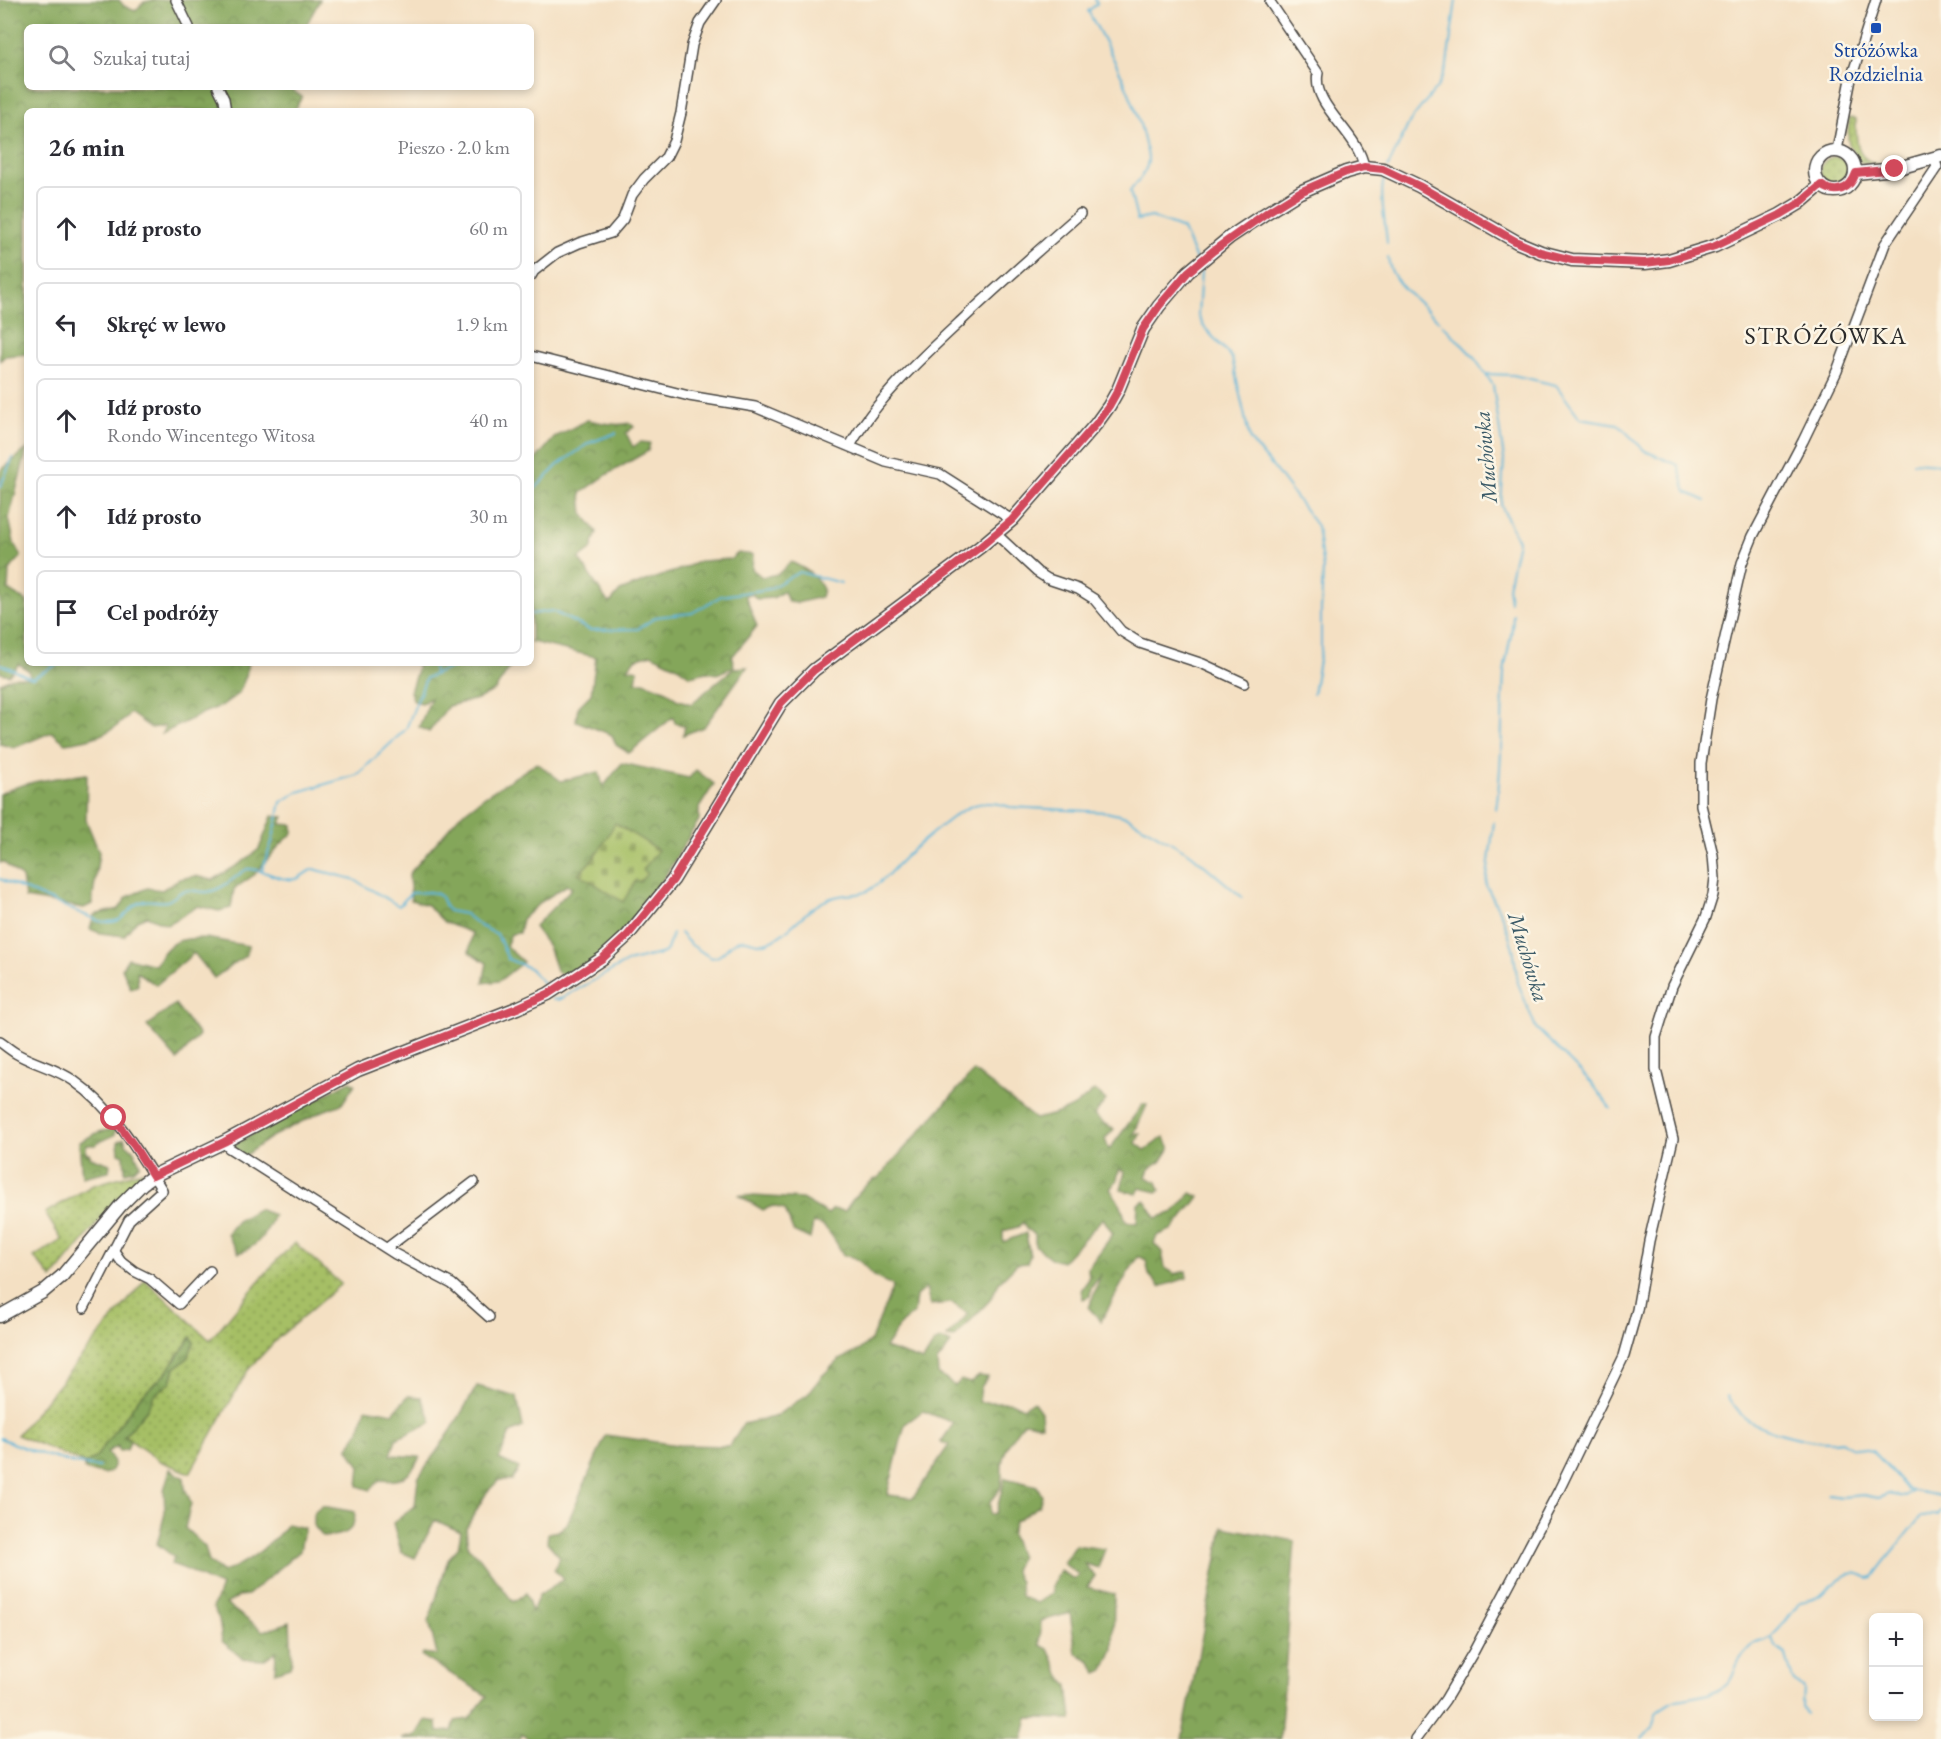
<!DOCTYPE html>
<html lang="pl">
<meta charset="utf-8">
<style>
body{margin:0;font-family:"EB Garamond",serif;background:#f7f7f7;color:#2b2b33}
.controls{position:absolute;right:18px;bottom:18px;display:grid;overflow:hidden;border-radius:9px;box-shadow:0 3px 9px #0003}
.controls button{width:54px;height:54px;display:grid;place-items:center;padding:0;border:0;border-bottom:2px solid #e1e1e2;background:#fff;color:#2b2b33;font:30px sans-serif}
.stop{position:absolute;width:18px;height:18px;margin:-14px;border:4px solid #d1495b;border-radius:50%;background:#fff}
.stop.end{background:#d1495b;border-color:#fff;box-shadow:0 2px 6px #0008}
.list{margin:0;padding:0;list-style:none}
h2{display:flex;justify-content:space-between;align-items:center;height:78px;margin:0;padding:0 24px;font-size:26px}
h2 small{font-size:20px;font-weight:400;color:#7c7c81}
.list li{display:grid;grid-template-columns:39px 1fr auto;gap:18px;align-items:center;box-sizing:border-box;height:84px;margin:0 12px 12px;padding:0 12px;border:2px solid #e1e1e2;border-radius:9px}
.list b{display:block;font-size:22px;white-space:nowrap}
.list p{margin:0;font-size:20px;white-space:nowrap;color:#7c7c81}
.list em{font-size:20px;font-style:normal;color:#7c7c81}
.icon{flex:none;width:33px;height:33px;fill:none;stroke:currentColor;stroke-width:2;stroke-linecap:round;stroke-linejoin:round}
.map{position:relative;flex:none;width:1941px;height:1739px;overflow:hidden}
.search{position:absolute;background:#fff;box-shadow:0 3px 9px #0003;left:24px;top:24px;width:510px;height:66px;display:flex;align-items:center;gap:15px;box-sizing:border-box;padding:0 21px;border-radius:9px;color:#7c7c81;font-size:22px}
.panel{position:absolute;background:#fff;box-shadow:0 3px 9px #0003;left:24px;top:108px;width:510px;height:558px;border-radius:9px}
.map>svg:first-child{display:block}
</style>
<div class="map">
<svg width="1941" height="1739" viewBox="0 0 1941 1739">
<defs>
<pattern id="grass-dots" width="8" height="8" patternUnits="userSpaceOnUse" patternTransform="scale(1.5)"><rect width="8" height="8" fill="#a6bf65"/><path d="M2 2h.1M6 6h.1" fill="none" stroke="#879b53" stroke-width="1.8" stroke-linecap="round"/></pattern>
<pattern id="forest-crowns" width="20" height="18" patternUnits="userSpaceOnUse" patternTransform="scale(1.5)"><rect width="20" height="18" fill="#84a65a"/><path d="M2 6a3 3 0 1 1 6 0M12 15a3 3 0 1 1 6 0" fill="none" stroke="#6c874b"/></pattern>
<pattern id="cemetery-stones" width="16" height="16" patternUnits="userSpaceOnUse" patternTransform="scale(1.5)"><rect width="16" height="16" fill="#a6bf65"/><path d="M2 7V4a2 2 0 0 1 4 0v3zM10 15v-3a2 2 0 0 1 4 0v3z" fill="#879b53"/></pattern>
</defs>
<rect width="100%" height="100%" fill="#fcf5e5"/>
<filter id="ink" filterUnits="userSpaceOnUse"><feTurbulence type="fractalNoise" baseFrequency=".0167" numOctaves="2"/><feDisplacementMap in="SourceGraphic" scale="12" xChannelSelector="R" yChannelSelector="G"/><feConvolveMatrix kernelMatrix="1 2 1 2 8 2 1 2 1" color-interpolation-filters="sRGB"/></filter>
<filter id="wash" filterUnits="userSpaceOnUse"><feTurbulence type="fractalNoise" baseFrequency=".008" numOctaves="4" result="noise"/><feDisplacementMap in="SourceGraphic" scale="24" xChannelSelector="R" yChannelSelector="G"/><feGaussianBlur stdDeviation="1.35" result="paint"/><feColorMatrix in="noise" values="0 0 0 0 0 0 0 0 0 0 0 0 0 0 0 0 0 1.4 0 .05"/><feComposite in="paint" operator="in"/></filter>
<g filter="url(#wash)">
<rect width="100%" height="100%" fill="#f4e0c3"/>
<path fill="url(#grass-dots)" stroke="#687548" stroke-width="1.5" d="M1849 118 1856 119C1856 138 1855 159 1877 164L1860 162C1845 141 1848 144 1849 118Z
M1821 171a14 14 0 1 1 28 0a14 14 0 1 1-28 0Z
M143 1171 145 1175 119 1200 117 1199 52 1279 34 1257 62 1240 45 1213 93 1185Z
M295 1243 341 1284 278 1338 248 1370 190 1473 160 1461 124 1436 147 1409 154 1395 171 1382 175 1368 188 1358 177 1355 166 1373 139 1398 96 1457 86 1464 17 1435 145 1280 210 1340 276 1261Z"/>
<path fill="url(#forest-crowns)" stroke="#586842" stroke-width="1.5" fill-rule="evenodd" d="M0 0H119L124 6 135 11 144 2 156 0H320L305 27H27V87H288L302 97 294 111H27V354L5 356 0 361Z
M587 420C602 422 615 427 630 423L634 427 626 433 633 447 640 442 650 443 648 451 608 474 581 493 583 514 597 532 591 550 579 559 609 604 620 591 646 581 676 571 701 561 731 559 738 553 753 555 752 569 762 577 778 574 791 562C806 569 815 574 823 589L821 597 797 603 788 602 784 591 773 598 757 599 752 594 745 595 757 626 732 657 734 666 718 674 707 672 690 676 676 666 651 654 635 659 628 668 638 670 636 682H644L667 691 676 699 691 704 734 668 747 667 704 727 683 735 685 726 675 723 673 717 629 753 616 745 612 735 576 721 578 707 591 694 596 657 531 642V465L555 437Z
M27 449 9 518 14 543 21 557 9 570 8 590 27 602V663H248L246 676 239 693 221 706 203 713 162 734 165 726 151 728 130 713C114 734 90 740 65 743L52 732 14 748 0 744V683C14 676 15 676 30 678L29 671 19 664 9 675 0 673V474L1 470Z
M415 663H513L495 690 478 699 448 706 429 732 419 727 431 698 422 703 414 701 410 692 418 667Z
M537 763 561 781 599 772 603 787 622 763 689 778 696 770 714 784 699 808V820L653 896 595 962 565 978 556 970 548 946 534 927 572 888 567 885 541 902 522 919 519 933 511 934 506 946 523 962 499 981 483 983 487 963 469 952 472 933 444 922 427 905 411 900 409 874 459 816 485 796Z
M87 774 86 820 99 852 92 904 84 908 25 898 22 878 3 862 0 863V794C27 780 58 778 87 774Z
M272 816 284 817 280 824 293 825V833L279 846 254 875 234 889 231 908 219 911 198 906 167 925 147 916 137 920 124 936 100 933 90 929 94 915 119 909 127 897 147 888 162 890 179 879 195 876 213 880 241 863 259 849Z
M206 938 249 946 246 955 214 978 194 953 156 985 137 972 138 985 131 989 122 968 128 958 155 965C170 939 178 939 206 938Z
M175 1004 199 1035 177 1060 147 1026Z
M974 1071 1035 1119C1062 1113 1074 1110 1094 1090L1106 1100 1094 1115 1103 1123 1114 1129 1105 1139 1109 1150 1143 1104 1147 1105 1132 1138 1137 1133 1140 1134 1136 1143 1145 1150 1164 1137 1170 1148 1161 1162 1149 1169 1146 1177 1157 1182 1160 1190 1157 1192 1140 1188 1137 1194 1121 1190 1125 1171 1119 1169 1117 1180 1110 1189 1121 1205 1126 1222 1137 1223 1138 1204 1145 1200 1156 1218 1174 1212 1191 1193 1199 1197 1173 1229 1157 1236 1154 1243 1162 1252 1165 1268 1175 1274 1186 1271 1187 1278 1160 1287 1149 1275 1146 1260 1139 1256 1129 1271 1101 1321 1089 1308 1101 1274 1091 1288 1090 1296 1083 1299 1081 1290 1089 1279 1088 1268 1113 1234 1103 1218 1062 1262 1052 1259 1035 1246V1235L1026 1229 1023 1222 1018 1227 1003 1231V1242L1026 1233 1030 1256 1027 1263 1017 1264 1000 1281 990 1300 954 1338 947 1337 968 1314 952 1303 930 1305 926 1288 916 1296 914 1313 901 1324 885 1348 923 1361 934 1343 941 1339 951 1344 937 1362 938 1374 955 1386 961 1380 970 1383 979 1376 988 1377 981 1387 979 1402H1011L1023 1408 1033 1401 1041 1412 1042 1425 1025 1422C1015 1431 1003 1451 1002 1465 1001 1481 1005 1487 990 1501V1515L996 1513 1005 1478 1037 1486 1042 1496 1039 1506 1015 1521 1011 1534 1020 1557 1014 1570 1020 1582 1021 1597 1037 1603 1052 1593 1051 1587 1060 1571 1074 1579 1079 1575 1063 1563 1075 1545 1105 1549 1098 1568 1084 1563 1095 1576 1087 1587 1114 1594 1113 1649 1104 1670 1097 1673 1090 1661 1076 1653 1070 1613 1041 1621 1040 1645 1048 1649 1059 1673 1068 1686 1072 1719 1028 1718 1023 1739H529L522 1734 520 1739H402L417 1735 426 1720 437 1722 438 1732 452 1731 455 1721 469 1719 487 1696 422 1656 423 1653 437 1655 429 1621 448 1559 458 1548 461 1532 435 1520 415 1558 401 1552 393 1523 415 1506 418 1478 452 1429 477 1386 517 1397 523 1427 510 1433 499 1459 519 1468 512 1480H499L487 1492 466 1528 468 1548 476 1553 513 1602 526 1593 532 1612 539 1595 564 1579 554 1570 560 1557 547 1542 548 1533 558 1531 567 1524 606 1435 678 1445 730 1446 743 1424 774 1417 808 1394 821 1377 839 1360 858 1351 871 1340 893 1286C888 1282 881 1281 875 1277 864 1267 859 1255 843 1256 841 1249 829 1230 823 1226 820 1224 816 1224 813 1223L810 1239 793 1231 785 1210 773 1206 763 1210 738 1195 802 1199 828 1214 833 1209 845 1211C853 1198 863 1184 878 1178ZM923 1411 954 1423 941 1442 949 1445 913 1498 887 1495 905 1424Z
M350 1081 355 1084 342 1104 323 1111 271 1137 244 1156 230 1146Z
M116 1128 115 1135 98 1142 96 1145H86V1154H90V1157L110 1164 109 1171 82 1177 79 1142 99 1132Z
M124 1138 127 1145 133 1149 140 1164 134 1170 125 1172 124 1155 119 1153 118 1142Z
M258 1209 274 1215C267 1232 258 1247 239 1253L229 1239 227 1233 237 1221Z
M191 1337 194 1342 188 1358 175 1368 171 1382 154 1395 147 1409 124 1436 130 1441 127 1450 119 1451 118 1446 107 1452 114 1462C111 1480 97 1473 84 1469L86 1464 96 1457 139 1398 166 1373Z
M408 1396 421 1397 432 1422 396 1439 391 1455 420 1457C411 1475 402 1483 380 1480L370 1490 358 1486 360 1466 348 1449 360 1429 366 1408 393 1413Z
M170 1469 184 1478 185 1488 191 1503 185 1528 205 1547 209 1562 222 1572C242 1567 276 1542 287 1524L304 1528 300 1551 248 1595 239 1596 226 1604 263 1631 290 1622 292 1661 290 1667 275 1672 276 1651 264 1660 243 1659 222 1641 219 1619 213 1608 221 1586C201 1580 191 1569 171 1564L174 1557 157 1544 165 1513 164 1490Z
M322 1506 355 1512C355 1535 342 1535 323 1537L314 1526V1513Z
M1223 1527 1295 1541 1280 1739H1182Z"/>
<path fill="url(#cemetery-stones)" stroke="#687548" stroke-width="1.5" d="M615 823 658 850 643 870 647 873 640 882 636 880 623 902 578 873C595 861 605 841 615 823Z"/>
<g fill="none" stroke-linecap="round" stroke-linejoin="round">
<path stroke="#5bb4d8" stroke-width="2" d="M1095 0 1097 4 1088 11C1111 53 1134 94 1144 140 1145 146 1148 153 1148 159 1148 171 1137 182 1130 191L1137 220 1151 217 1183 229 1196 260
M1388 167 1410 121 1438 86 1447 65 1456 0
M1385 175C1378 194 1386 223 1387 243
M1388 257C1390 285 1421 302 1439 321
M1200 268 1201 271 1198 315 1204 327 1232 358 1250 440 1272 466 1317 526 1323 569 1321 610V649L1313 694
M1443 325 1473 356 1493 385 1504 459 1501 505 1518 541 1508 587 1510 602
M1487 374 1513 375 1556 385 1580 418 1618 424 1645 451 1678 465 1686 492 1706 501
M1913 462 1941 464
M0 487 13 457
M531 493 558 465 589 443 616 433
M531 614 552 611 590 630 638 629 656 617 692 613 721 596 769 589 799 572 841 583
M433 663 434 675
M0 664 32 678 60 663
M1496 809C1503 763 1501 720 1504 674 1506 654 1513 635 1513 615
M1494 822 1486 885 1503 918 1513 948 1518 983 1536 1028 1591 1082 1611 1109
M262 870 272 842 281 802 298 792 357 775 406 729 426 678 452 667 453 663
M0 879 99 921C129 927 124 906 144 901 151 899 160 903 167 901 173 899 178 893 183 891 190 888 199 893 207 892 223 890 234 877 247 869 264 868 279 882 296 879 302 877 306 872 313 869L353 879 399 906 411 893 429 892 436 893 441 897 445 906 449 911 465 914 480 926 497 934 508 959 529 968 547 987
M680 933 690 944 711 958C723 958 727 945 737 941 748 936 756 947 768 942 787 935 801 914 819 904 827 899 836 896 845 895 852 894 861 895 867 891 881 884 891 871 902 860 914 848 926 838 940 827 964 808 978 796 1010 807L1106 812 1127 817 1191 854 1242 897
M552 999 557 1000 562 998 627 962 664 953 667 950 672 934
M1727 1396C1732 1404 1738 1412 1745 1418 1764 1431 1819 1446 1841 1441L1850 1447 1872 1451 1908 1490 1941 1496
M0 1438C32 1452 64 1463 99 1467
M1828 1495 1842 1497 1864 1495 1878 1498 1889 1494 1906 1497 1912 1492
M1771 1637 1777 1648 1786 1655 1793 1680 1803 1689 1802 1706 1806 1714
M1642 1739 1652 1728 1657 1711C1663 1708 1670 1702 1677 1700 1694 1696 1712 1696 1726 1685 1735 1678 1734 1666 1741 1658 1745 1653 1750 1648 1754 1644 1759 1641 1767 1641 1771 1637 1783 1626 1791 1615 1800 1602 1807 1601 1813 1600 1819 1596 1836 1586 1846 1564 1868 1578L1873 1577C1888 1555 1907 1537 1921 1516L1938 1515 1941 1511"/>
</g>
</g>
<g filter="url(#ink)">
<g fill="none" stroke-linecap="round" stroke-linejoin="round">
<g stroke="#494642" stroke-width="12">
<path id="minor" d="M176 0 189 27
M1270 2 1318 73C1311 106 1359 133 1364 167
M218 87 224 99 226 111
M1837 150 1851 79 1876 0
M531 276 534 271 557 253 579 243 611 233 623 219 632 195 644 179 666 157 674 141 681 113 692 45 700 23 716 0
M531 356 689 396 755 407 886 462 940 474 1012 520
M850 446C876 399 922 357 961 321 1000 284 1040 249 1080 214
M996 534 1037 572 1048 579 1078 589 1094 599 1121 631 1140 643 1203 664 1244 683
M0 1042C6 1046 13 1052 19 1055 37 1065 58 1069 74 1081 113 1108 138 1151 162 1190L129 1220 84 1308
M224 1142 229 1148 395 1254 452 1284 489 1317
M387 1248 474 1182
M114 1251 121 1261 134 1271 150 1279 179 1304 210 1271
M1416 1739 1445 1700 1474 1651 1559 1490 1624 1356 1637 1310 1649 1241 1673 1139 1656 1070V1037L1672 986 1706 917 1713 895 1715 878 1713 855 1701 805V763L1711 699 1742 563 1753 536 1803 441 1837 371 1885 244 1937 167 1934 158"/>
</g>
<g stroke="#494642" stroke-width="15">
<path id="major" d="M1815 171a20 20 0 1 1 40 0a20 20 0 1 1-40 0Z
M1856 173 1895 169 1941 156
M0 1316 43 1292 62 1276 121 1205 142 1184 153 1176 224 1142 358 1070 517 1008 548 994 603 958 627 936 673 880 781 703 814 670 980 547 1012 520 1096 424 1109 406 1118 390 1143 329 1159 306 1188 272 1230 237 1263 215 1300 192 1346 172 1364 167 1383 169 1419 186 1517 242 1541 252 1572 260 1645 263 1669 260 1715 246 1780 215 1800 203 1821 185"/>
</g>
<use href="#minor" stroke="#fff" stroke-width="9"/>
<use href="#major" stroke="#fff" stroke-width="12"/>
</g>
</g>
<g fill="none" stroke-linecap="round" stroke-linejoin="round" filter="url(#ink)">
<path stroke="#d1495b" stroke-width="8" d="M114 1118 135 1147 153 1176 224 1142 358 1070 517 1008 548 994 603 958 627 936 673 880 781 703 814 670 980 547 1012 520 1096 424 1109 406 1118 390 1143 329 1159 306 1188 272 1213 251 1269 211 1300 192 1346 172 1364 167 1383 169 1419 186 1517 242 1540 252 1572 260 1645 263 1669 260 1715 246 1780 215 1800 203 1821 185C1836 195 1850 190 1856 173L1895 169"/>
</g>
<rect fill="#1a4fb4" stroke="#fcf5e5" stroke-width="2" x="1870" y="22" width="12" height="12" rx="3"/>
<g text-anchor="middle" stroke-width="5" stroke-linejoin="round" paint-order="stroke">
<g font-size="21" fill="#164399" stroke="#fcf5e5">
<text x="1876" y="57">Stróżówka<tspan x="1876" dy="24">Rozdzielnia</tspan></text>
</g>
<g font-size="22" font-style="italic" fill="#3c5b68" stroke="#fcf5e5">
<text transform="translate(1485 457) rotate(-95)" y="8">Muchówka</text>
<text transform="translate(1529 957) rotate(73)" y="8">Muchówka</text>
</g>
<g font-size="24" letter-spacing="1.5" fill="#2b2b2b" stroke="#fcf5e5">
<text x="1826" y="344">STRÓŻÓWKA</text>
</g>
</g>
</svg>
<div class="controls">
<button>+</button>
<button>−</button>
</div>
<div class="stop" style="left:114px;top:1118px"></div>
<div class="stop end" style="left:1895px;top:169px"></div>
<div class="search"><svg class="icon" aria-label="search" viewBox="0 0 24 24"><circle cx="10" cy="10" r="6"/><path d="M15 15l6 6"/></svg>Szukaj tutaj</div>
<section class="panel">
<h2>26 min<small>Pieszo · 2.0 km</small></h2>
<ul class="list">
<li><svg class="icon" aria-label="ahead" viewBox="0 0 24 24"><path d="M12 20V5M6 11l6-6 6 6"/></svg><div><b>Idź prosto</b></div><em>60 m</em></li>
<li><svg class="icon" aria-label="left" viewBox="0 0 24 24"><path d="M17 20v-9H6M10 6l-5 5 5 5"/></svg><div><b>Skręć w lewo</b></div><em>1.9 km</em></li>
<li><svg class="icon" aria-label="ahead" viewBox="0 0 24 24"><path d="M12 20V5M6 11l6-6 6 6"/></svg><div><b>Idź prosto</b><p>Rondo Wincentego Witosa</p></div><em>40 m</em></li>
<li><svg class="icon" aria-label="ahead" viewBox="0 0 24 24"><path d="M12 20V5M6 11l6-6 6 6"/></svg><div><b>Idź prosto</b></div><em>30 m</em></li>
<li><svg class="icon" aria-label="arrive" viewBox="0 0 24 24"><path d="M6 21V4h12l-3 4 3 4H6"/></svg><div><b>Cel podróży</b></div></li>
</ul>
</section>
</div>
